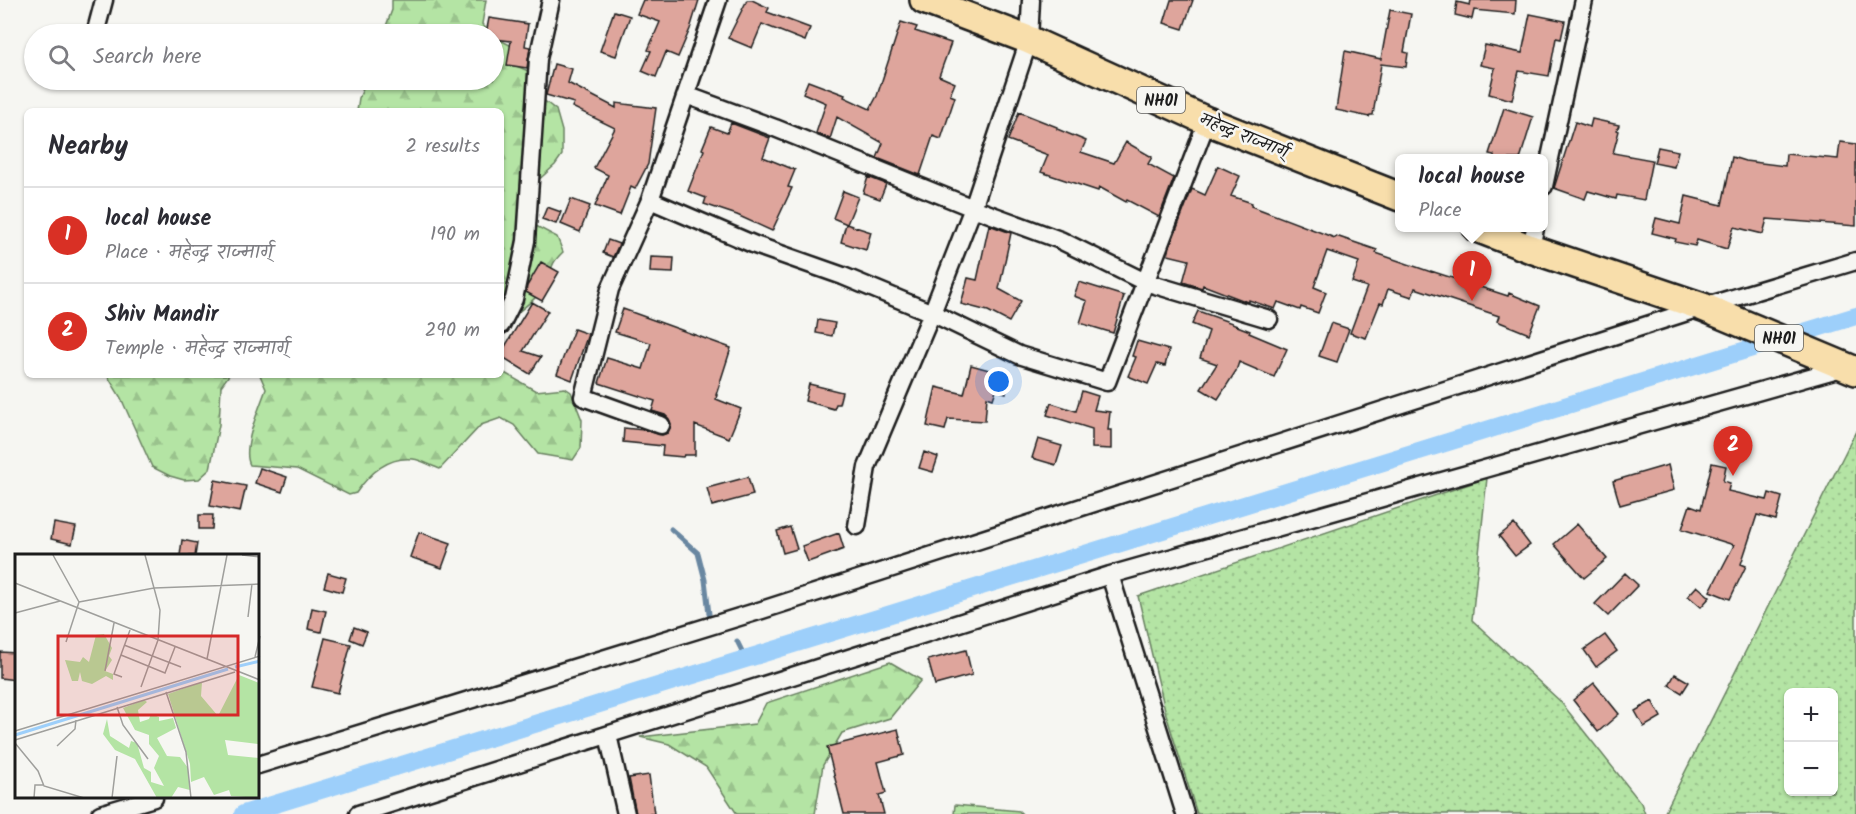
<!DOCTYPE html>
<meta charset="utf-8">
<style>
body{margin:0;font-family:Kalam,"Playpen Sans Deva",sans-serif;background:#f2f2f3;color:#2b2b33}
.controls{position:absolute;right:18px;bottom:18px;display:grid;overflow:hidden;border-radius:9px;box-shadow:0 2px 4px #0004}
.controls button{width:54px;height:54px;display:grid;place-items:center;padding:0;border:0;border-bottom:2px solid #e1e1e2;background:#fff;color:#2b2b33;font:30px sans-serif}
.you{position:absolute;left:999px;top:382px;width:21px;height:21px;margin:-15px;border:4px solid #fff;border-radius:50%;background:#1a73e8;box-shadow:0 0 0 9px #1a73e833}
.badge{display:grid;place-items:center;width:39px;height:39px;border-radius:50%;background:#d93025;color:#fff;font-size:20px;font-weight:700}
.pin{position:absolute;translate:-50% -50px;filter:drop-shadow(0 2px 3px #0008)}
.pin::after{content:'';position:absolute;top:32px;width:21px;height:18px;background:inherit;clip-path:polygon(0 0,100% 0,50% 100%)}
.popup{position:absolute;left:1395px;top:154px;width:153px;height:78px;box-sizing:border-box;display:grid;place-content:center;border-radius:9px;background:#fff;filter:drop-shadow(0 2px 4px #0005);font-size:20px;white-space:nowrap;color:#7c7c81}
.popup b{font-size:22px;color:#2b2b33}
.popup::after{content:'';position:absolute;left:50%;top:100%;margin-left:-12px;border:12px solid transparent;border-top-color:#fff}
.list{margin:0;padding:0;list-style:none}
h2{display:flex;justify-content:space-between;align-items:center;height:78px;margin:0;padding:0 24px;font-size:26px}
h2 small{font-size:20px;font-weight:400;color:#7c7c81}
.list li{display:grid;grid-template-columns:39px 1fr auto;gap:18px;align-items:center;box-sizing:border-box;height:96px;padding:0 24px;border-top:2px solid #e1e1e2}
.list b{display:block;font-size:22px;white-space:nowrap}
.list p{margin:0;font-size:20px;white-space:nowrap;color:#7c7c81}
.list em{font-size:20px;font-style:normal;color:#7c7c81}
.icon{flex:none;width:33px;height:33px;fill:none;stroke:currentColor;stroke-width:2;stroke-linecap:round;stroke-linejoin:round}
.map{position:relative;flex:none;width:1856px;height:814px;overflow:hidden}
.search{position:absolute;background:#fff;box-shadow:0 2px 4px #0004;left:24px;top:24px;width:480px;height:66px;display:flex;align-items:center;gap:15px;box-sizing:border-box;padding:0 21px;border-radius:33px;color:#7c7c81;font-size:22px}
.panel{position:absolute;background:#fff;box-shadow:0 2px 4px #0004;left:24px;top:108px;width:480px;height:270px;border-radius:9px}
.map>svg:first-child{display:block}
</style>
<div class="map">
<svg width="1856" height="814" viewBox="0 0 1856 814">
<defs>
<pattern id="grass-dots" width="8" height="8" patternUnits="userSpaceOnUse" patternTransform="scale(1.5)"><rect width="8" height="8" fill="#b4e4a4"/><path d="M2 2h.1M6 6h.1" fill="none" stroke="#9ac38d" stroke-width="1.8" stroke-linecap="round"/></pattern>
<pattern id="forest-firs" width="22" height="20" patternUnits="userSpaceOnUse" patternTransform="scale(1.5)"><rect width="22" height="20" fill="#b4e4a4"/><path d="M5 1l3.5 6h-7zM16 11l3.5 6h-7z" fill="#9ac38d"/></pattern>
</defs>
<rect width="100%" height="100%" fill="#f6f6f2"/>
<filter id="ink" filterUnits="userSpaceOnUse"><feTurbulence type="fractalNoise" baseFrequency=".0167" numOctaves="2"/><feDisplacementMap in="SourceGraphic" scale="12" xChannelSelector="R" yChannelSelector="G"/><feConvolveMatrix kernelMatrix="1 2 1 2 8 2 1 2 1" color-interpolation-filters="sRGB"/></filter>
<g filter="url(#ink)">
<path fill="url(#grass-dots)" stroke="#688060" stroke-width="1.5" fill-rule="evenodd" d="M1856 431V814H1664ZM1788 692H1834V792H1788Z
M1487 478 1472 620 1560 701 1641 803 1645 814H1197L1166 714 1138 596Z"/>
<path fill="url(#forest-firs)" stroke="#688060" stroke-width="1.5" d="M392 0H486L482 24 491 34H383L392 10Z
M494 37 512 46 514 65 540 76 537 95 556 110 562 131V155L555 165 534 184 531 213 536 226 557 237 563 252C548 266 553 270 545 286 538 298 513 316 501 324V111H357L359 98 367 80H494Z
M501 371 536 391 565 388 571 392 582 420 581 448 573 460 538 454 514 425 501 418 481 425 440 469C431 466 422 460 413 459 387 456 369 474 356 493L349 495 297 469 250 465C241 448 260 407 266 389L260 375H501Z
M107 375H229L221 386 219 425 210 469 199 479 184 480 170 476 152 467 121 398Z
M890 662 921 680 890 718 842 733 823 765 815 814H737L706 767 669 744 640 737 755 724 766 703Z
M955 805 1019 811 1022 814H954Z"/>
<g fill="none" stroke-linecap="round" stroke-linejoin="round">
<path stroke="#6987a1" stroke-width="5" d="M671 529 698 553 705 580 709 614
M737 641 746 659"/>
<path stroke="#9dcffa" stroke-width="18" d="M243 814 1856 316"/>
</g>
<path fill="#dea59c" stroke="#1c1c1c" stroke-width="1.5" d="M643 0H699L690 29 678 57 666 52 656 77 642 71 651 51 648 50 660 22 637 14Z
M747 0H752L769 8 767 12 810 28 805 41 762 24 752 48 728 38Z
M1171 0H1193L1183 29 1164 23Z
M1471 0H1516L1515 14 1474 10 1472 19 1455 15 1457 2 1470 5Z
M1390 10 1411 14 1404 52 1408 53 1406 67 1381 64 1373 115H1370L1369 117 1336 110 1345 51 1381 59Z
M614 11 630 16 616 56 600 51Z
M1530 14 1565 21 1561 39 1556 38 1549 76 1519 71 1512 100 1489 94 1495 68 1480 65 1485 45 1522 53Z
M489 18 528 24 525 46 530 47 527 68 507 65 511 41 494 39V34H486Z
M901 22 917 27 915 31 951 43 939 76 955 83 950 95 955 97 941 139 933 136 920 175 877 158 883 143 837 117 830 139 816 133 826 103 803 93 808 81 845 95 844 97 870 109 877 96Z
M554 64 572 69 568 83 616 108V103L656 108 648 164 635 189 631 187 620 215 595 206 608 175 594 168 615 128 572 107 574 103 546 95Z
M1504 108 1533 117 1520 159H1494V155L1489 154Z
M1019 112 1057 127V129L1086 141 1081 152 1114 163 1126 142 1152 157 1148 164 1174 178 1159 217 1127 200 1126 202 1099 187 1098 191 1041 172 1048 155 1008 140Z
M1592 119 1619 125 1617 130 1619 131 1613 153 1652 160 1644 200 1617 195 1616 199 1588 191 1585 199 1554 188 1575 122 1590 127Z
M731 123 770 138 763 157 795 170 788 187 792 188 772 231 737 215 704 204 706 198 688 191 704 150 702 149 711 127 727 133Z
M1840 142 1856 144V226L1767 219 1763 234 1734 227 1727 249 1697 240 1695 246 1675 242 1676 239 1652 233 1656 218 1680 224 1686 196 1722 205 1732 157 1745 161 1785 166 1786 154 1838 159Z
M1658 147 1678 151 1674 167 1654 163Z
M1218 166 1240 176 1231 196 1252 203 1251 206 1335 238 1336 236 1377 250 1376 253 1431 272V271L1508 296 1509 293 1540 306 1529 334 1497 321 1499 316 1415 288 1412 297 1388 289 1383 304 1380 303 1366 338 1350 333 1367 287 1352 282 1359 262 1327 251 1314 287 1326 292 1318 313 1301 307 1300 310 1278 302 1275 309 1249 300V302L1245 301 1203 285 1202 288 1183 282 1189 260 1168 255 1170 246 1192 189 1205 195Z
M868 177 886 184 880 199 863 193Z
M843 191 858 197 847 224 833 218Z
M571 199 590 206 580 232 561 224Z
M547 207 561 212 556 224 542 219Z
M846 224 871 232 866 250 841 242Z
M989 225 1011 233 999 289 1021 301 1009 322 988 311 961 304 968 278 977 280Z
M608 240 619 244 613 257 603 253Z
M651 257 674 258 673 273 650 272Z
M541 262 559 272 542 301 526 292 527 286Z
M1079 282 1124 296 1113 333 1080 323 1087 301 1074 296Z
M532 302 548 311 523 351 541 357 530 374 501 356V353Z
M623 309 731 348 716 395H717L716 399 741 409 729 438 695 425V455H684L683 457 662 455 663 446 623 442 624 428 644 430 662 435 668 433 671 424 669 419 665 415 652 411 655 401 599 383 607 358 643 369 651 343 615 332Z
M1198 311 1232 323V324L1250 331 1249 333 1287 349 1274 377 1239 362 1236 371 1218 399 1201 389 1217 364 1200 358 1209 331 1192 324Z
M818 320 835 323 832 336 816 333Z
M1331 323 1349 329 1337 362 1319 356Z
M574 329 588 334 572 380 557 374Z
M1137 341 1169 350 1165 366 1157 364 1148 384 1128 376 1136 357 1132 356Z
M971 365 1011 376 1006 393 996 390 993 399 987 397 985 421 948 419 945 430 927 426 936 387 964 394Z
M809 384 842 392 839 404H836L834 409 805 401Z
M1082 391 1098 396 1094 410 1110 412 1108 430H1111V449L1092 448V429L1047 415 1051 403 1076 411Z
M1038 439 1062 446 1056 465 1032 458Z
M924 452 938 457 933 472 919 468Z
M1712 463 1726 466 1723 481 1730 483 1728 491 1767 500 1769 493 1782 497 1776 520 1757 515 1741 564 1746 566 1730 599 1710 591 1734 545 1682 529 1690 505 1701 509Z
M1668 465 1674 490 1620 505 1613 481Z
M260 468 287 477 282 492 255 483Z
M748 477 753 495 712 506 707 488Z
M215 480 246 486 240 512 210 506Z
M199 515H213L212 529H199Z
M54 523 76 527 72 544 51 539Z
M1514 524 1530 545 1515 556 1499 536Z
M1577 524 1607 559 1584 578 1554 544Z
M790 527 797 549 783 553 777 531Z
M419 532 451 543 442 568 410 557Z
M839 533 844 549 808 562 802 546Z
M182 540 197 543 195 556H180Z
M328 573 346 578 342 592 324 587Z
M1625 573 1638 585 1608 616 1595 604Z
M1697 586 1710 597 1701 607 1688 596Z
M312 608 326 611 321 632 308 629Z
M354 627 367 632 362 644 350 639Z
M1605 635 1617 651 1596 667 1584 650Z
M325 638 351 644 338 693 312 687Z
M966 650 972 675 935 685 928 660Z
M0 652 16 653V680L0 678Z
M1675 674 1689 682 1682 693 1669 685Z
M1594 683 1619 714 1598 732 1573 700Z
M1652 701 1661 717 1644 727 1635 711Z
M898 729 904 755 878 762 886 793 879 795 884 814H844L827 747Z
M649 775 654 814H636L629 778Z"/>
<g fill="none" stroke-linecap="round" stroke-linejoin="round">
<g stroke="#1c1c1c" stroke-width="21">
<path id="minor" d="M95 34 104 0
M686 95 775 128 973 208 1060 240 1145 282 1269 319
M1544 186 1584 0
M650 200 755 245 843 276 932 313 1019 355 1107 382 1207 121
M1531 249 1535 228
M501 325 514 299 526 241 538 59 551 0
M661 425 583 397 610 289 650 200 718 0
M857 526 867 467 932 313 973 208 1029 40 1031 0
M1110 575 1185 814
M608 735 626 814
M258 765 762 610 1703 307 1856 261
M100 814 154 798
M358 814 1110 575 1845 367"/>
</g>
<g stroke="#1c1c1c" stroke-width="32">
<path id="trunk" d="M924 0 1029 40 1207 121 1400 197
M1477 228 1531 249 1703 307 1856 371"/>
</g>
<use href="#minor" stroke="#f6f6f2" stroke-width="16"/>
<use href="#trunk" stroke="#f8deab" stroke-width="27"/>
</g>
</g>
<g text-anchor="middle" stroke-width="5" stroke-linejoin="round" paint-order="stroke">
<g fill="#f6f6f2" stroke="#5d5d5c" stroke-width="1.5">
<rect x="1137" y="87" width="48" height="26" rx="4.5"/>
<rect x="1755" y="325" width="48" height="26" rx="4.5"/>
</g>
<g font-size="16" font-weight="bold" fill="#1c1c1c">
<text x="1161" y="106">NH01</text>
<text x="1779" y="344">NH01</text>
</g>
<g font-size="18" fill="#1c1c1c" stroke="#f6f6f2">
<text transform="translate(1244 135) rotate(22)" y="6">महेन्द्र राज्मार्ग्</text>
</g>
</g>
<g transform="translate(15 554)">
<rect width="244" height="244" fill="#f6f6f2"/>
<path d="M224 121 244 129 243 190 210 186 213 201 244 204V244L216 242 214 236 199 241 189 223 176 228 175 210 153 140 187 128 186 142 203 162Z" fill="#b4e4a4"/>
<path d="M89 80 97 94 94 102 97 106 90 117 98 120V126L91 122 77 130 67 127 65 118 63 127H57L50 106 65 108 68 103 74 108 81 81ZM129 146 132 148 123 156 125 168 134 165 136 160 144 163V167L158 164 161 174 142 184 152 202 165 203 173 214 175 236 163 233 156 244H142L120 205 100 196 88 180 92 165 95 182 114 194 116 187 122 189 129 214 136 218V228L149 232 139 214 144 202 134 190V181L120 176 108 154Z" fill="#b4e4a4"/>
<path fill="none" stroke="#9dcffa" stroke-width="3" d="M220 113 245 107M0 181 213 115"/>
<path fill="none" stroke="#9f9f9c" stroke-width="1.5" d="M38 1 64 48 51 88M227 1 245 3M0 29 245 126M64 48 139 34 245 30M0 59 45 47M233 63 237 30M109 91 166 113M106 101 150 119 160 93M240 103 245 82M192 105 212 1M90 117 99 69M107 123 99 120 115 76M126 133 143 86 145 56 130 1M151 138 171 198 176 244M102 153 108 171 133 205M0 177 245 102M0 186 220 118M0 189 23 217 29 232 69 244M42 192 60 175 61 166M19 244 20 231H28M97 244 102 202"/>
<path fill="#d62828" fill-opacity="0.15" stroke="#d62828" stroke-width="3" d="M43 82H223V161H43Z"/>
<rect width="244" height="244" fill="none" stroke="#1c1c1c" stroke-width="3"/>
</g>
</svg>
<div class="controls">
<button>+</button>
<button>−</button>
</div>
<div class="you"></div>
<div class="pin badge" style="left:1472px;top:301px">1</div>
<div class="popup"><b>local house</b>Place</div>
<div class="pin badge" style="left:1733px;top:476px">2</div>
<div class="search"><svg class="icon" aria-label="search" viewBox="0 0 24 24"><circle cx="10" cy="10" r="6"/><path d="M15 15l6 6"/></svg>Search here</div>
<section class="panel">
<h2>Nearby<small>2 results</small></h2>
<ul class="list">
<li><span class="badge">1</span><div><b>local house</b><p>Place · महेन्द्र राज्मार्ग्</p></div><em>190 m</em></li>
<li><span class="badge">2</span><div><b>Shiv Mandir</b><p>Temple · महेन्द्र राज्मार्ग्</p></div><em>290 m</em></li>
</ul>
</section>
</div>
